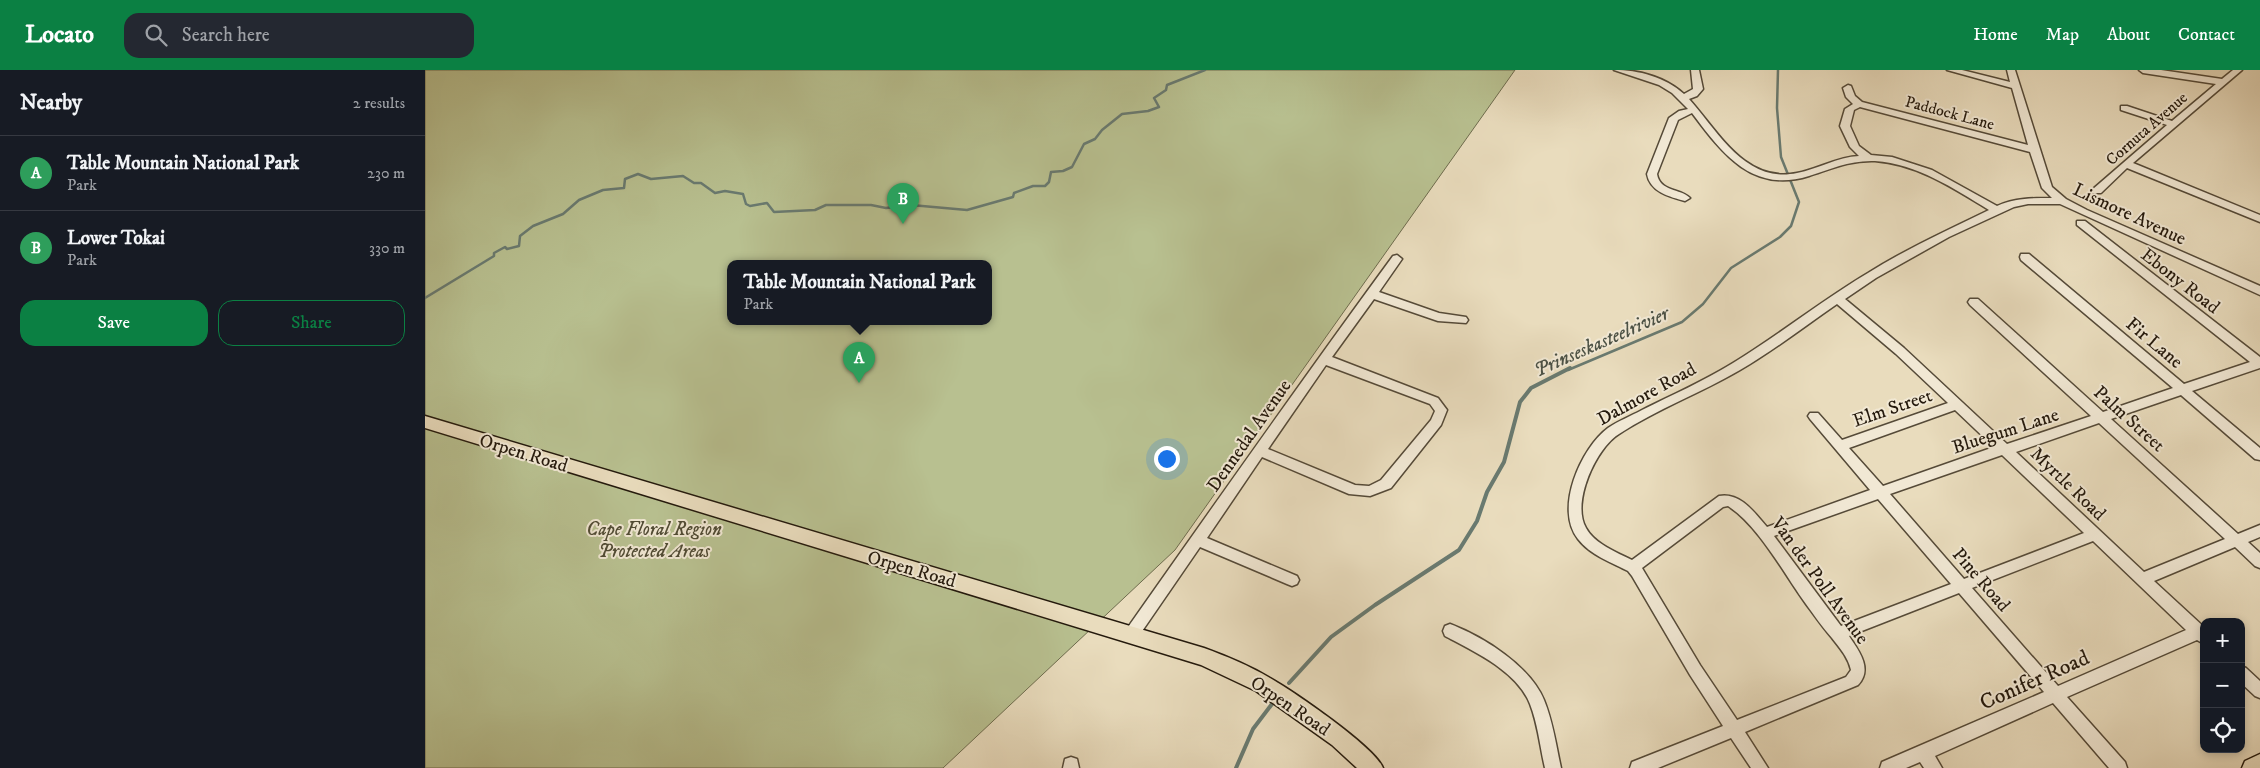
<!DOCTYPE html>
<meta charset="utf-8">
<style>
body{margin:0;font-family:"IM FELL DW Pica",serif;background:#242831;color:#f1f3f6}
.controls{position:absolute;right:15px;bottom:15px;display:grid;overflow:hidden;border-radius:10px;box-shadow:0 2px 8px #0003}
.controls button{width:45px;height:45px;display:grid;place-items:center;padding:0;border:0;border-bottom:1px solid #363941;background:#171b24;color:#f1f3f6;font:25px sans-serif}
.you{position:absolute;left:741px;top:388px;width:18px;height:18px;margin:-12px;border:4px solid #fff;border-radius:50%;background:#1a73e8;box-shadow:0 0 0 8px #1a73e833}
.badge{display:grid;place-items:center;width:32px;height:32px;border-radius:50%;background:#0b8043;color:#fff;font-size:16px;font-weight:700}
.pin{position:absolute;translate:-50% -41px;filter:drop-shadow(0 1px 2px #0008)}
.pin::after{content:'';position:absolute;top:26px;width:18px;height:15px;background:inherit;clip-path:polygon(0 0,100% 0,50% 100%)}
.popup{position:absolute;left:302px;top:190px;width:265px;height:65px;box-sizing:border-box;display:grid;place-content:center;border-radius:10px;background:#171b24;filter:drop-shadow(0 1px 4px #0005);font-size:16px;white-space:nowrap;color:#9ea1a6}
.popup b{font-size:19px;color:#f1f3f6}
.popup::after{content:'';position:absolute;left:50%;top:100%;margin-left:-10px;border:10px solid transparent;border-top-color:#171b24}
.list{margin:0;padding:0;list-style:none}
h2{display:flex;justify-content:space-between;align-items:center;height:65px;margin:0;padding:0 20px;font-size:21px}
h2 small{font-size:16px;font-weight:400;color:#9ea1a6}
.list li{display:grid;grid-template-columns:32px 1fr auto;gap:15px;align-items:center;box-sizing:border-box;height:75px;padding:0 20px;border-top:1px solid #363941}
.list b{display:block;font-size:19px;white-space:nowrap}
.list p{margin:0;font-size:16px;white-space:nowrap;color:#9ea1a6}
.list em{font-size:16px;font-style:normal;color:#9ea1a6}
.actions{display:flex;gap:10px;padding:15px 20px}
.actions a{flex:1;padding:11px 0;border:1px solid #0b8043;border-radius:15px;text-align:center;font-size:18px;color:#0b8043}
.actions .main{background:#0b8043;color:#fff}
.icon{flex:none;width:28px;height:28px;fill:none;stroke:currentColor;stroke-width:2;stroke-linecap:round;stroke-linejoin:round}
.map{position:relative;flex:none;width:1835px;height:698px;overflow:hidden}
header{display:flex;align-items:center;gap:30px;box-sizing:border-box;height:70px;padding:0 25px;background:#0b8043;color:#fff}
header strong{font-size:24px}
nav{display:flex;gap:28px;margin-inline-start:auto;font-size:18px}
.search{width:350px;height:45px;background:#242831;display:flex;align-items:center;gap:12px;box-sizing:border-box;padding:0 18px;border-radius:15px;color:#9ea1a6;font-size:19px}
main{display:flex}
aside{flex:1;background:#171b24}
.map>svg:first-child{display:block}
</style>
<header>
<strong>Locato</strong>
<div class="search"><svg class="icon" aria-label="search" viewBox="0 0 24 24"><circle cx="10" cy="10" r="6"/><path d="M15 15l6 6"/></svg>Search here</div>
<nav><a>Home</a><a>Map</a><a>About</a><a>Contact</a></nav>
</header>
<main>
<aside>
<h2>Nearby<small>2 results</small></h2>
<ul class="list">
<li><span class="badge" style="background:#2e9e5b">A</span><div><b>Table Mountain National Park</b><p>Park</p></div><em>230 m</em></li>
<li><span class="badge" style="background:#2e9e5b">B</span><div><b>Lower Tokai</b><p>Park</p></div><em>330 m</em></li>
</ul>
<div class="actions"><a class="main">Save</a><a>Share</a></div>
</aside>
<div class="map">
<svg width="1835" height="698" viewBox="0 0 1835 698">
<rect width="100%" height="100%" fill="#e9dcbd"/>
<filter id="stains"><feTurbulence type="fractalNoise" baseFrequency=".004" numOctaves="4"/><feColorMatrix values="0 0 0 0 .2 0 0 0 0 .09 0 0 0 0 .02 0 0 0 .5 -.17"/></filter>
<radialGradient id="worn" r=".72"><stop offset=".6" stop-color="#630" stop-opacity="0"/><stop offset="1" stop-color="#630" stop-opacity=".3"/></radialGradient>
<path fill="#b8c090" stroke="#6e6c4e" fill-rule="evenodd" d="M0 0H1090L750 480 518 698H0ZM305 194H563V252H305Z"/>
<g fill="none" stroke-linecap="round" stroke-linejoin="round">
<path stroke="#697a70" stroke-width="2.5" d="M0 228 69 186V183L80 177 82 179 94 176 95 166 108 156 138 144 154 130 178 120 199 118 200 109 213 104 226 109 258 106 269 113H276L290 123 300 121 318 124 321 134 325 136 342 133 349 142 390 140 401 135H446L461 138 486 135 542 140 588 127 589 123 608 116H620L624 112 626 102 638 101 647 97 659 74 670 69 677 60 697 44 723 41 734 37 729 28 741 20 742 15 780 0
M1143 300 1257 252 1278 234 1306 198 1355 167 1366 156 1374 132 1356 87 1352 38 1353 0"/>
<path stroke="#697a70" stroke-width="4" d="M864 613 906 567 950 535 1034 480 1052 451 1062 422 1079 392 1095 332 1106 318 1145 298
M811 698 828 659 847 634"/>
<g stroke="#554a38" stroke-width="3">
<path id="minor" d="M1189 0C1214 0 1240 7 1259 24L1268 19 1266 0H1274L1278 19 1272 26 1264 29C1293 61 1320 114 1372 103 1393 99 1412 87 1434 86L1425 77 1415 56 1420 39 1428 34 1421 27 1418 18 1423 15 1426 16 1430 26 1437 32 1603 75 1587 18 1522 0H1537L1585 12 1582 0H1590L1627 117 1641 129 1662 140 1835 216V225L1635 134H1603L1589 137 1524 167 1451 208 1420 229 1479 278 1582 374 1666 346 1545 235 1543 232 1545 229H1553L1678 342 1748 318 1596 190 1595 187 1596 184H1604L1759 314 1825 292 1652 155V151H1660L1835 287V298L1767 321 1835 378V390L1830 389 1756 325 1686 349 1813 464 1835 455V467L1823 472 1835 483V498L1830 496 1810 477 1729 511 1779 557V574L1772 570 1642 627 1700 692 1702 698H1684L1628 633 1510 686 1517 698H1499L1495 692 1481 698H1455L1457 692 1619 622 1534 523 1424 566C1434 581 1448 599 1433 615L1320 662 1343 698H1326L1306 668 1233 698H1205L1207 692 1298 656 1265 605 1207 506 1203 501C1186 492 1165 485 1153 469 1129 439 1156 378 1183 358 1193 351 1206 346 1217 340 1247 325 1279 311 1308 293 1354 265 1396 231 1443 203 1481 179 1523 160 1564 140 1528 118 1492 94 1450 91 1425 90 1406 99 1384 106 1327 124 1297 83 1267 43L1253 50 1232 104C1235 122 1255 118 1265 128L1260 131C1245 127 1225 122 1222 104L1244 48 1254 41 1263 39 1247 23 1234 15ZM1435 37 1605 82 1617 118 1627 128C1607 128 1590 128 1572 136L1507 100 1467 87 1446 85 1434 76 1425 56 1429 40ZM1412 234 1471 284 1523 333 1417 370 1393 343H1385L1383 346 1385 349 1445 420 1342 457C1329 442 1315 422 1294 426L1207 490C1191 482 1170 474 1161 458 1146 433 1171 378 1194 364 1232 339 1276 323 1315 300 1348 281 1380 256 1412 234ZM1530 340 1569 377 1458 416 1424 378ZM1674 353 1800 469 1719 502 1591 382ZM1577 385 1659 463 1539 509 1465 424ZM1453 429 1526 514 1416 556 1349 466ZM1303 436C1334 456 1359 504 1381 534 1389 545 1398 558 1407 568 1414 577 1423 587 1426 600L1421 607 1312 650 1275 595 1217 498 1298 437ZM1668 471 1761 560 1633 616 1547 518Z
M1714 0H1736L1797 9 1808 0H1817L1708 93 1835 145V152L1702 98 1676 123H1668V119L1742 55 1696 40V36H1702L1747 51 1791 14 1718 3Z
M972 185 977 189 954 222 1014 243 1041 247 1043 250 1041 253 1013 251 949 229 907 287 1013 328 1022 340 1016 355 966 418 945 426 924 424 837 387 782 468 872 506 874 510 872 514 867 516 862 514 775 477 711 570 706 572 701 570 699 565 701 560C789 435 877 310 968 186ZM901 295 1005 334 1010 341 1006 350 956 410 944 416 930 415 843 379Z
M1025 554C1059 567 1105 596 1119 630 1128 652 1131 675 1136 698H1120C1115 677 1113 654 1105 634 1092 601 1050 582 1020 566L1018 561 1020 556Z
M1816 596 1821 598 1835 611V628L1830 626 1816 613Z
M646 687 652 689 654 698H638L640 689Z"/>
</g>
<g stroke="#24190c" stroke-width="3">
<path id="major" d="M0 346 779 578C801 586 825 596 845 608 868 621 950 677 958 698H932L907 675 831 621 776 595 0 358Z
M1835 684V698H1817L1820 691Z"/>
</g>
<use href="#minor" fill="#f1e8d4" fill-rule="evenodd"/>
<use href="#major" fill="#e9dcbd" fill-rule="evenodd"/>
</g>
<g text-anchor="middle" stroke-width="4" stroke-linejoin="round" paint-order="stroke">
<g font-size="16" fill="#24190c" stroke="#f1e8d4">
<text transform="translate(1525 42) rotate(15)" y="6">Paddock Lane</text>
<text transform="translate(1721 58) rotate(-41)" y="6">Cornuta Avenue</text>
</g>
<g font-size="19" fill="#24190c" stroke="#f1e8d4">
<text transform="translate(1705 143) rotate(25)" y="7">Lismore Avenue</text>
<text transform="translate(1756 210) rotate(38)" y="7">Ebony Road</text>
<text transform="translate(1730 272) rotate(40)" y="7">Fir Lane</text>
<text transform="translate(1221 323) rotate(-29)" y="7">Dalmore Road</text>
<text transform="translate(1467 337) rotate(-19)" y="7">Elm Street</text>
<text transform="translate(1705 348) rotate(42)" y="7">Palm Street</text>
<text transform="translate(1580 360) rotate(-18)" y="7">Bluegum Lane</text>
<text transform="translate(823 365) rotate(-55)" y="7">Dennedal Avenue</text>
<text transform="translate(99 382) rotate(17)" y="7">Orpen Road</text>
<text transform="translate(1644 413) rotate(44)" y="7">Myrtle Road</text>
<text transform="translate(487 498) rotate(16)" y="7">Orpen Road</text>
<text transform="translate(1557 509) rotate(49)" y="7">Pine Road</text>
<text transform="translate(1396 510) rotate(54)" y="7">Van der Poll Avenue</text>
<text transform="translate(866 635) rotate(34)" y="7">Orpen Road</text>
</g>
<g font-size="19" font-style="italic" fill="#504b34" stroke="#f1e8d4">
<text x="229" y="465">Cape Floral Region<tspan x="229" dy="22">Protected Areas</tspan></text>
</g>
<g font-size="20" font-style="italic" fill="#4c5246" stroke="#f1e8d4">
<text transform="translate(1176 271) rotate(-24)" y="7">Prinseskasteelrivier</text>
</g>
<g font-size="22" fill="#24190c" stroke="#f1e8d4">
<text transform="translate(1609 609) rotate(-24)" y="8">Conifer Road</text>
</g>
</g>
<rect width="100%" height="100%" filter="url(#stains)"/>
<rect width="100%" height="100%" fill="url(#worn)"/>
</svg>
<div class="controls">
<button>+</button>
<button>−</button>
<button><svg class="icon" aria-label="locate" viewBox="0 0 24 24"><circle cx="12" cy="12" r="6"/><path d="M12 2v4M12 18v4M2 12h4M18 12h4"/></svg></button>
</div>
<div class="you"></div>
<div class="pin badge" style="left:434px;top:313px;background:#2e9e5b">A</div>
<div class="popup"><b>Table Mountain National Park</b>Park</div>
<div class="pin badge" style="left:478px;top:154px;background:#2e9e5b">B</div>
</div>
</main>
